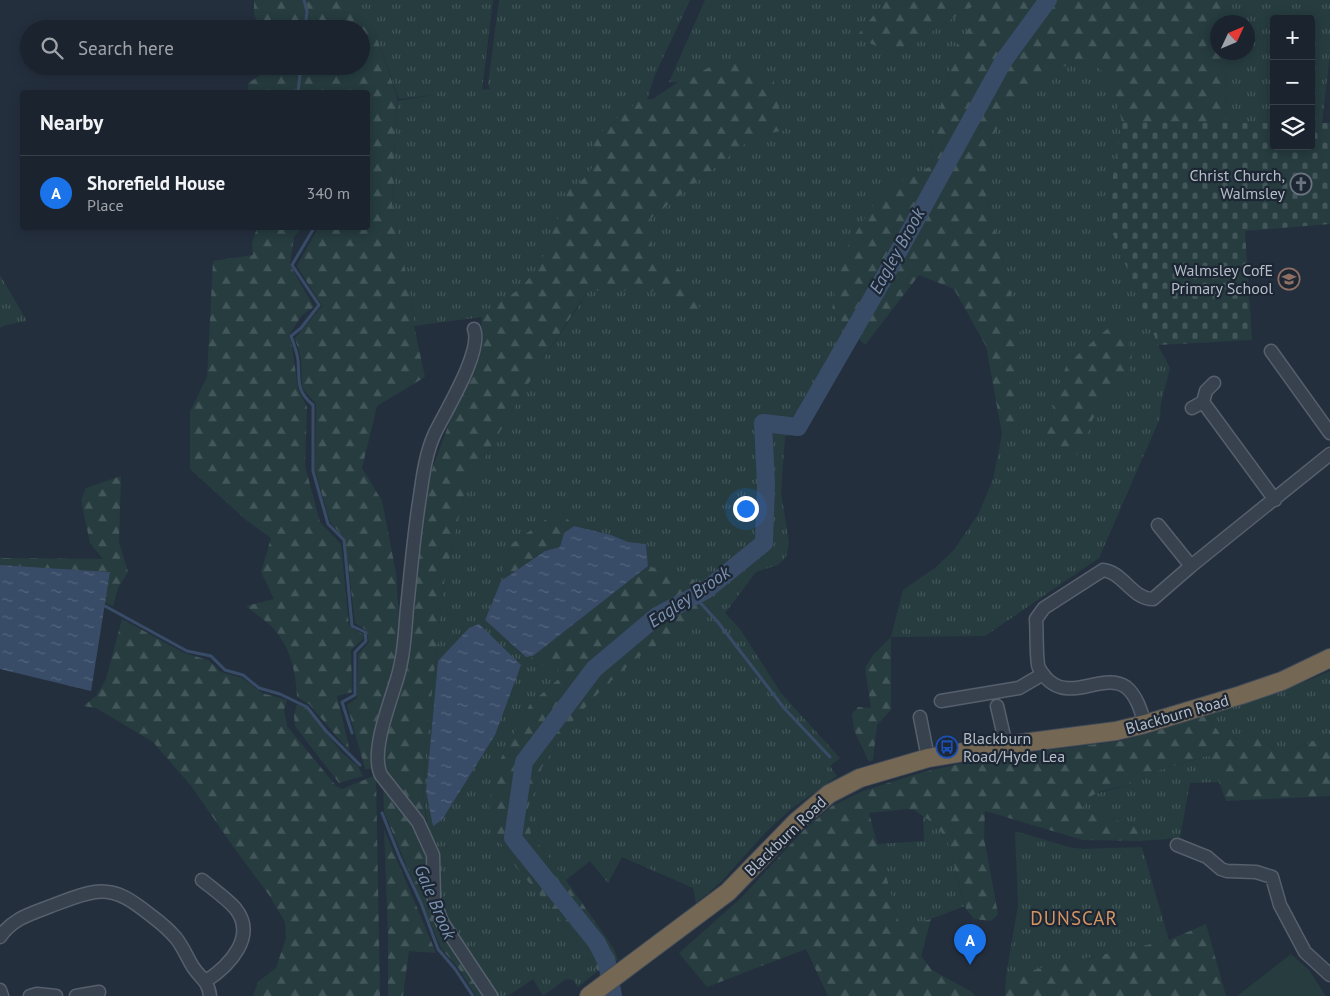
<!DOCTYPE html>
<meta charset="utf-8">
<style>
body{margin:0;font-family:"PT Sans",sans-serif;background:#242b36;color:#f1f3f6}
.controls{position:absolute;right:15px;top:15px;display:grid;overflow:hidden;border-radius:5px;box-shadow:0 2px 12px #0003}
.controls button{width:45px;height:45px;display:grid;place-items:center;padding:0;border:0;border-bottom:1px solid #39404a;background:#1b232e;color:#f1f3f6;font:25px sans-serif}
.compass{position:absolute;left:1210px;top:15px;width:45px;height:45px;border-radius:50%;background:#1b232e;box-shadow:0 2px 12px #0003;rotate:46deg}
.you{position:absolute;left:745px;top:508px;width:18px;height:18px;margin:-12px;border:4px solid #fff;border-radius:50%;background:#1a73e8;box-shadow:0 0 0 8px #1a73e833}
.badge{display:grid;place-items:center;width:32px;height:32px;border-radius:50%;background:#1a73e8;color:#fff;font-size:16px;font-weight:700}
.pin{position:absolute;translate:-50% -41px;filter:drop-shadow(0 1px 2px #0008)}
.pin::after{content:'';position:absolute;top:26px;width:18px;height:15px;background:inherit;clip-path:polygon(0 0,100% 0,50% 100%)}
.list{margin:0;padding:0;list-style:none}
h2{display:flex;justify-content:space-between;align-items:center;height:65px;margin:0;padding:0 20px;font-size:21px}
h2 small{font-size:16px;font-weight:400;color:#a0a4aa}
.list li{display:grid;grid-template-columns:32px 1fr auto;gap:15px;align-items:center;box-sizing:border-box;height:75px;padding:0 20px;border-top:1px solid #39404a}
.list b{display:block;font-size:19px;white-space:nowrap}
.list p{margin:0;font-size:16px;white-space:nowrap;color:#a0a4aa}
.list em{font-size:16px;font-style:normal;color:#a0a4aa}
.icon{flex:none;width:28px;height:28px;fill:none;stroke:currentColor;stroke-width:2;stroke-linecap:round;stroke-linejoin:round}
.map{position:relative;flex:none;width:1330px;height:996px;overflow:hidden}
.search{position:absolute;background:#1b232e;box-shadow:0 2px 12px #0003;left:20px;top:20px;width:350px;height:55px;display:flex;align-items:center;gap:12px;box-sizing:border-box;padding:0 18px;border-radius:28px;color:#a0a4aa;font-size:19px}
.panel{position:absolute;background:#1b232e;box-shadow:0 2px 12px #0003;left:20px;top:90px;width:350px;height:140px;border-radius:5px}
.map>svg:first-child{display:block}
</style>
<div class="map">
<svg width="1330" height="996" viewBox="0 0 1330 996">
<defs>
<pattern id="grass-tufts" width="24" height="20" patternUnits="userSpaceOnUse" patternTransform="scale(1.25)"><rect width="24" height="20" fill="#263c3f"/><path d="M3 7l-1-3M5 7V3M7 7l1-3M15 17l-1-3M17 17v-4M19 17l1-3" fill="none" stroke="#435659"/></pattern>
<pattern id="forest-firs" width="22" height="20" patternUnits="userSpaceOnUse" patternTransform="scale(1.25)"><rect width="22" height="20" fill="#263c3f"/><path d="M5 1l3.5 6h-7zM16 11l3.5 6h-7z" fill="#435659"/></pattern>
<pattern id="cemetery-stones" width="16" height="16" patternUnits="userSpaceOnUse" patternTransform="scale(1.25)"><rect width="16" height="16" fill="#263c3f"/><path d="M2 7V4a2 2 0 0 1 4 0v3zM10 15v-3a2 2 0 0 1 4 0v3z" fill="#435659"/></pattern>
<pattern id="water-ripples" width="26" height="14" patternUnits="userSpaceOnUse" patternTransform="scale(1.25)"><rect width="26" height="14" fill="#394c67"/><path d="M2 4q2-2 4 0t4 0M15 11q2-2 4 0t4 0" fill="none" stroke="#53647b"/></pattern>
</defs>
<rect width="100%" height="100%" fill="#242f3e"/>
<path fill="url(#grass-tufts)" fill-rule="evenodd" d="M348 0H493L482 90 490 89 488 84 499 0H690L654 77 647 100H640L594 138 596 157 590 173 575 187 533 281 482 317 414 326V313L392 204 397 101 435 95 399 99 373 27 352 7Z
M705 0H886L857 37 894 54 983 0H990L955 47 932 141 933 165 881 192 832 311 856 336 838 362V369L801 430 785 437 781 492 789 543 786 557 778 565 756 572 725 613 740 629 781 693 840 758 830 766 837 776 790 810 767 831 720 883 696 903 693 888 622 857 608 883 590 861 566 880 531 834 527 811 542 767 570 724 603 687 637 658 719 606 693 579 648 566 646 544 628 542 611 535 574 526 559 510 510 545 501 581 485 620 526 657 533 656 526 667 554 663 562 676 530 704 493 773 561 920 598 971 578 987 573 980 566 979 543 996 533 979 508 996H494L445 921 438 901 423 792 428 728 444 583 465 490 545 356 579 306 608 256 650 219 752 138 784 130 721 62 678 82H669ZM438 661 495 735 442 820 433 825 426 791Z
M1227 0H1330V54L1322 123H1311V19H1274V123L1225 122 1226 53 1248 52V22H1227Z
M1088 60 1110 77 1122 122 1106 217 1158 345 1170 368 1161 403 1160 418 1099 558 985 636 891 637 903 590 936 567 954 550 979 513 993 479 1002 434 1021 424V332L986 194V146L1013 105 1047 71ZM1067 364 1126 384 1100 403 1046 437 1060 382Z
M0 275 27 321 6 325 0 328Z
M1330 671V733L1281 756 1259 736 1224 740 1207 715C1249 702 1290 689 1330 671Z
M1210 755 1219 782 1190 783 1180 838 1140 841 1138 827 1082 810 1084 803 1091 795 1131 784 1129 774 1153 772Z
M923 816 933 823 947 839 965 906 931 919 900 927 877 844 924 841Z
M1015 831 1069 847 1082 849 1142 847 1169 940 1006 976 1018 905Z"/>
<path fill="url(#forest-firs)" d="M254 0H348L352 7 373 27 397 96 392 204 414 313V326L425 377 377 406 362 468 382 501 396 573 400 633 376 769H365L347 705 357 698 358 654 369 642 366 630 355 623 345 539 330 522 315 470 316 404 302 388 301 358 295 338 322 306 297 266 318 228H368V92H248V83L275 66H361V29H260L254 14Z
M886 0H983L894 54 856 37Z
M990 0H1227V22H1218V52L1226 53 1225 122 1274 123V146H1311V123H1330V169L1115 162 1122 122 1110 77 1088 60 1047 71 1013 105 986 146V194L1021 332V424L1002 434 986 346 954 289 919 275 865 345 832 311 839 260 881 192 933 165 932 141 955 47Z
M721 62H738L773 78 784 130 752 138 650 219 651 252 681 271 701 310 691 321 662 293 640 288 610 293 589 289 545 356 465 490 444 583 428 728 423 792 427 831 386 776 382 757 431 472 464 384 481 331 482 314 518 290 538 269 570 187H575C594 169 598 165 594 138L640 100 653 99 678 82Z
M257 228H302L294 237 290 265 314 307 302 315 289 335 292 346 298 389 307 407 305 466 320 522 341 544 349 626 364 635 363 639 351 650 352 692 337 696 350 752 309 704 297 697C296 671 290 645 271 626 264 619 254 613 246 606L274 599 261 572 271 538 246 520 190 469V412L207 377 213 261 253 255 252 242Z
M1114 323 1124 328 1132 356 1126 384 1100 403 1077 455 1067 456 1046 437 1060 382 1067 364Z
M121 476 119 542 128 572 118 588 113 606 105 603 110 572 0 565V556L2 558 103 559 90 543 81 500 86 488Z
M559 510 574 526 564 533 560 547 545 551 501 581 510 545Z
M648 566 693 579 719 606 637 658 603 688 570 724 542 767 527 811 531 834 566 880 614 949 618 960 598 971 561 920 515 866 495 834 489 809 493 773 530 704 562 676 554 663 525 667 533 656Z
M122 619 184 653 208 660 221 672 242 678 262 693 287 700 284 710 287 726 336 786 342 789 376 775 380 996H253L258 982 276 968 286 938 285 922 269 895 232 845 192 787 153 742 96 708 83 706 96 696 106 679Z
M891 637V710L877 725 873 760 869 762 854 730 852 714 858 707 871 708 865 668 873 655Z
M297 704 306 708 342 753 358 766 363 776 339 783 295 726 294 715Z
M1207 715 1224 740 1259 736 1281 756 1330 733V796L1226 801 1209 755 1153 772 1129 774 1131 784C1114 789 1086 790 1082 810L1138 827 1140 841 1083 840 985 811 984 838 998 914 991 921 974 919 966 909 947 839 933 823 914 810 907 809 869 813 900 927 931 919 921 956 932 970 972 992 975 996H828L806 949 707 987 679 953 742 897 804 830 832 806 863 791 923 772 987 758 1121 741Z
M383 782 416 824 428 855 430 894 488 996H476L459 969 441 948 384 812Z
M384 829 436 953 409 951 403 996H388V934Z
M1206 924 1226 996H1005L1006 976 1169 940Z"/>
<path fill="url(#cemetery-stones)" d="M1122 122 1274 123V146H1311V123H1330V224L1245 231 1252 340 1158 345 1106 217Z"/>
<path fill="#263c3f" d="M1291 954 1309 970 1326 996H1237Z"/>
<path fill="url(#water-ripples)" d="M574 526 611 535 628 542 646 544 648 566 533 656 526 657 485 620 501 581 545 551 560 547 564 533Z
M0 565 110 572 91 691 0 669Z
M479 624 521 665 495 735 442 820 433 826 426 791 438 661 469 628Z"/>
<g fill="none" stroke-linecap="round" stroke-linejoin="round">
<path stroke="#394c67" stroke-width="3" d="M304 0 307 11 305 29
M298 92 301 66
M314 228 292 265 319 305 301 328 291 336C294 344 297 352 298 360 300 380 295 390 313 405V471L328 524 344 540 352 626 365 632 366 641 355 652V695L342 702 352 733
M694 596 717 621 784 708 830 757
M105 606 187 651 211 656 225 670 243 675 259 688 280 694 307 707 326 731 360 765
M382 813 400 858 421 903 438 949 455 969 473 996"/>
<path stroke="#394c67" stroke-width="18" d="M613 996 607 963 597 943 513 838 524 762 594 669 657 616 706 590 764 543 766 484 763 423 798 427 885 276 1004 60 1048 0"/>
<g stroke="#565f6c" stroke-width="15">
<path id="minor" d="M474 329C483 351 445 412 435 433 426 452 423 475 420 496 414 533 411 571 407 608 405 632 404 656 397 679 390 703 370 752 381 775L418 822 433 855 434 900 442 922 491 996
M1271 351 1330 433
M1214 383 1206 391 1203 402 1275 500
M1192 408 1203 402
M1158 525 1191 566
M941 701 1019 688 1043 674
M997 706 1006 745
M920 717 928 758
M1145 724C1141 711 1137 696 1126 687 1103 671 1070 704 1046 678 1043 674 1039 670 1038 665 1036 650 1037 634 1036 619L1044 608 1103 570C1123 572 1132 599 1153 599L1191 566 1330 454
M1177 845 1207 857 1221 869 1227 871 1256 872 1272 877 1280 905 1305 952 1330 975
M202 880C213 889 226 898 235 908 258 936 229 966 206 981
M0 937C13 918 31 914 51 906 65 901 80 894 95 892 119 889 135 903 153 917 161 923 169 930 176 938 183 947 187 957 193 967 201 979 208 980 210 996
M0 990 2 996
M30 996 37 994 56 996
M76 996 99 992"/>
</g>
<g stroke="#434c59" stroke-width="20">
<path id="highway" d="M589 996 728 892 796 822 829 794 860 778 928 758 1006 745 1116 731 1145 724 1241 695 1282 681 1330 658"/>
</g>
<use href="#minor" stroke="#38414e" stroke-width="12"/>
<use href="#highway" stroke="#746855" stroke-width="18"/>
</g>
<defs>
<g id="church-ring" transform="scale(1.125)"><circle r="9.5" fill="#1d2633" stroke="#6b7280" stroke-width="1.5"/><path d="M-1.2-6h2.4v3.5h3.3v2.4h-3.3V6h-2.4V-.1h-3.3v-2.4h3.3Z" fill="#6b7280"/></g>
<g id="school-ring" transform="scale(1.125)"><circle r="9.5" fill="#1d2633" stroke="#8d6e63" stroke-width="1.5"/><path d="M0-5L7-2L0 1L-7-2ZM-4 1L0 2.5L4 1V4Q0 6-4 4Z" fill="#8d6e63"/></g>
<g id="bus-ring" transform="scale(1.125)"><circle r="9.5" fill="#1d2633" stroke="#1a4fb4" stroke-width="1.5"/><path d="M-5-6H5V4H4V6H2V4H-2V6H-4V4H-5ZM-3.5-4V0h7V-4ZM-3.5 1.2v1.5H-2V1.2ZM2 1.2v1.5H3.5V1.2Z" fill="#1a4fb4"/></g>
</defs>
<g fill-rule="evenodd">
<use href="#church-ring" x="1301" y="184"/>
<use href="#school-ring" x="1289" y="279"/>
<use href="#bus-ring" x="947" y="747"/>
</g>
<g text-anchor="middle" stroke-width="4.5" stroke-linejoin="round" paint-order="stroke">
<g font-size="16" fill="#b4bcc9" stroke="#1d2633" text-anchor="end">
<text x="1285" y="181">Christ Church,<tspan x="1285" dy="18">Walmsley</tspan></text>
<text x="1273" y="276">Walmsley CofE<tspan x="1273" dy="18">Primary School</tspan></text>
<text x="963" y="744" text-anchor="start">Blackburn<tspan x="963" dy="18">Road/Hyde Lea</tspan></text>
</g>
<g font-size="16" fill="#b4bcc9" stroke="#1d2633">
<text transform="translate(1177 714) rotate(-16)" y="6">Blackburn Road</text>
<text transform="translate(785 836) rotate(-44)" y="6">Blackburn Road</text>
</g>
<g font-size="18" font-style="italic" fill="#7c92b1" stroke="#1d2633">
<text transform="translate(897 251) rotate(-61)" y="6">Eagley Brook</text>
<text transform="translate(689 597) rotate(-34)" y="6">Eagley Brook</text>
<text transform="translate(435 902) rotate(67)" y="6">Gale Brook</text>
</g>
<g font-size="19" letter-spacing="1" fill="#d59563" stroke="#1d2633">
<text x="1074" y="925">DUNSCAR</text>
</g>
</g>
</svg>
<div class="controls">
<button>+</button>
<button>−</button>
<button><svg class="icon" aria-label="layers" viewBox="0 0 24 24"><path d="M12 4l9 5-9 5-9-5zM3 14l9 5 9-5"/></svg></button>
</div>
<svg class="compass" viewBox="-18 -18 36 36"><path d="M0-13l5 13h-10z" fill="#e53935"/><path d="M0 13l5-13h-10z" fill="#a0a4aa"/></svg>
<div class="you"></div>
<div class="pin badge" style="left:970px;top:965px">A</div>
<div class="search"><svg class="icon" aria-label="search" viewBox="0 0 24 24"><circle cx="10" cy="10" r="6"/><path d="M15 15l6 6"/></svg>Search here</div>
<section class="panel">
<h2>Nearby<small></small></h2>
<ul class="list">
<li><span class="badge">A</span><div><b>Shorefield House</b><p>Place</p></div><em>340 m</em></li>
</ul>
</section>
</div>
